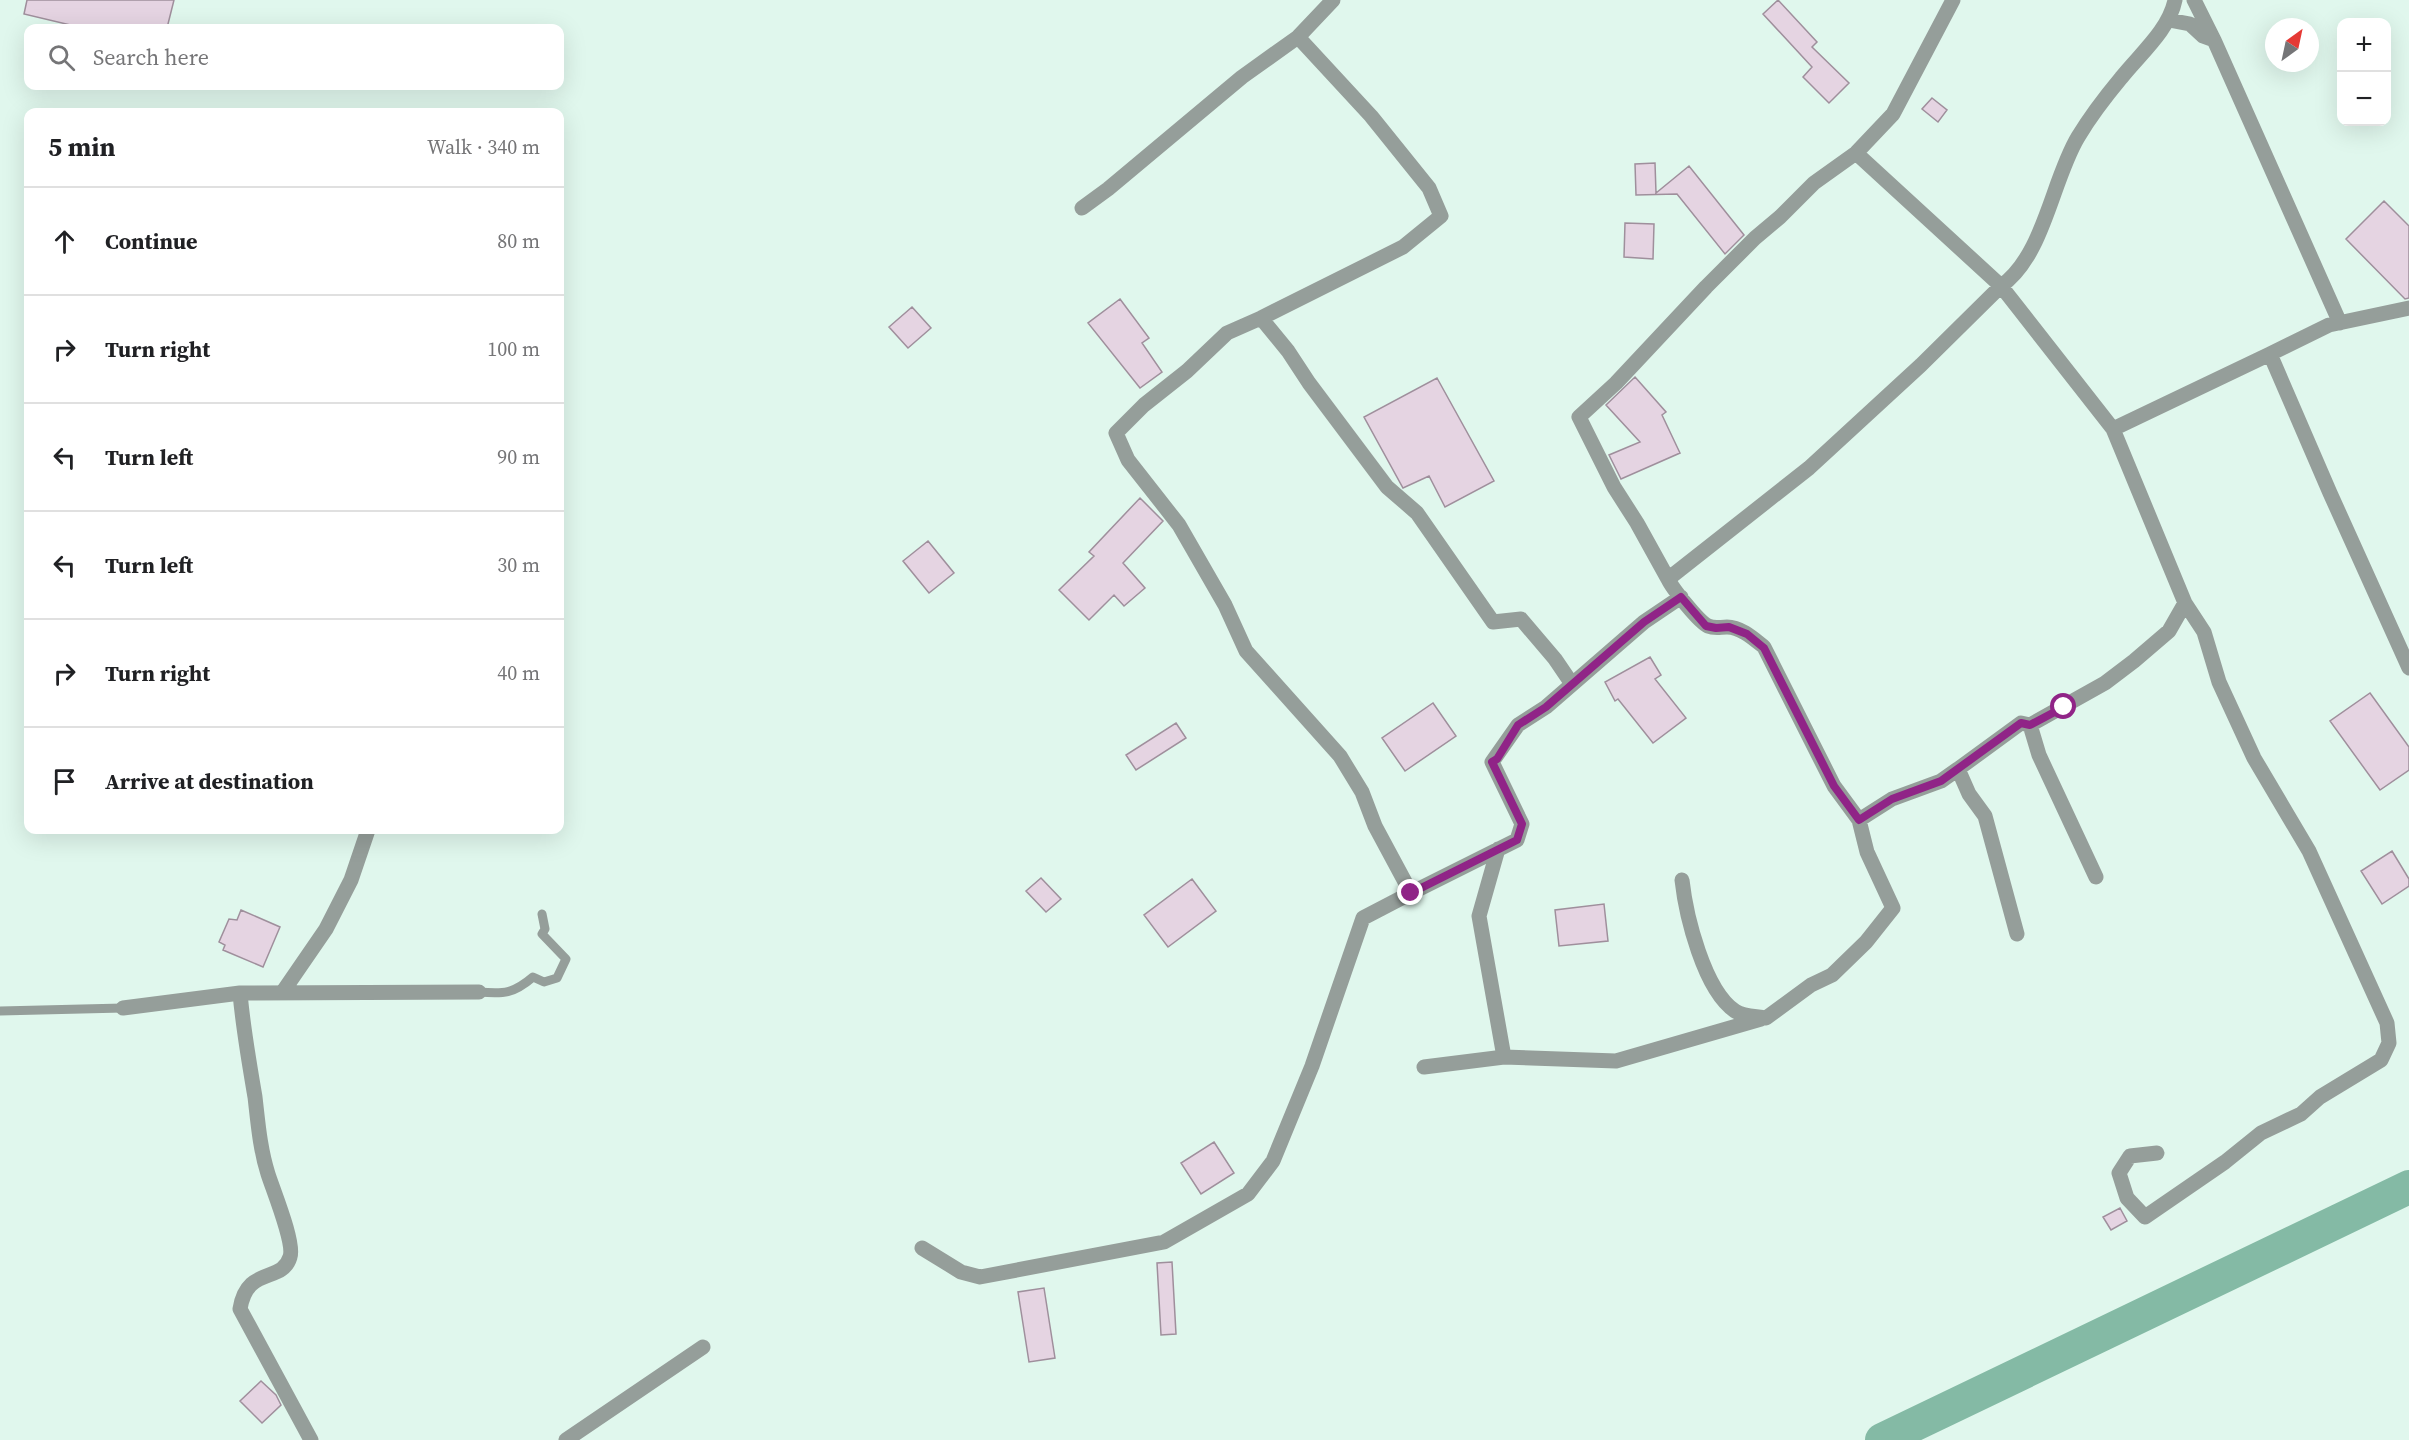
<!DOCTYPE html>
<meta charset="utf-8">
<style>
body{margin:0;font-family:"Source Serif 4",serif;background:#f2f2f2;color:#202124}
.controls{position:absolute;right:18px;top:18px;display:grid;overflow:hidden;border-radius:12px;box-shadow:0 6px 24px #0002}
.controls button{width:54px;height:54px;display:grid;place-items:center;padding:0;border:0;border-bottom:2px solid #e0e0e0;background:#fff;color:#202124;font:30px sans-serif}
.compass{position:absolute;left:2265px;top:18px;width:54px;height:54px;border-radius:50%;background:#fff;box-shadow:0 6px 24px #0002;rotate:33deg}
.stop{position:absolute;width:18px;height:18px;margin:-14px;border:4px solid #902487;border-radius:50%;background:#fff}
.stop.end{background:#902487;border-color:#fff;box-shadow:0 2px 6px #0008}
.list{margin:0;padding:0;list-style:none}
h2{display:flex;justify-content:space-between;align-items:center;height:78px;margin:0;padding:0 24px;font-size:26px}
h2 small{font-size:20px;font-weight:400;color:#757577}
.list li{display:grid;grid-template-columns:39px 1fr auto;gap:18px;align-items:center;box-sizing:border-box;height:108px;padding:0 24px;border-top:2px solid #e0e0e0}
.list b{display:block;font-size:22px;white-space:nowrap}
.list em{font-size:20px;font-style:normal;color:#757577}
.icon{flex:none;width:33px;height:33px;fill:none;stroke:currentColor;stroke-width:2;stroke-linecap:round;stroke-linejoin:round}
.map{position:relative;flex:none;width:2409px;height:1440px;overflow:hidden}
.search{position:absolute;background:#fff;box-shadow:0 6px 24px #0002;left:24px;top:24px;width:540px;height:66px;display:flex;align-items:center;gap:15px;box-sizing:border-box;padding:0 21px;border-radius:12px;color:#757577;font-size:22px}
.panel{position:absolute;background:#fff;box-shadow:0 6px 24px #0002;left:24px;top:108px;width:540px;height:726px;border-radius:12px}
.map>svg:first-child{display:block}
</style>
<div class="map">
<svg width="2409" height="1440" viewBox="0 0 2409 1440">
<rect width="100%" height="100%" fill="#e0f7ed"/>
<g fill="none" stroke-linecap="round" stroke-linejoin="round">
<path stroke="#84baa5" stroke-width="34" d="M1882 1440 2409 1187"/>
</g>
<path fill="#e5d4e2" stroke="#9f8f9c" stroke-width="1.5" d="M27 0H174L167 28H83L24 14Z
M1778 0 1817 42 1812 47 1849 83 1829 103 1803 77 1812 67 1763 14Z
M1932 98 1947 110 1938 122 1922 109Z
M1655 163 1656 193 1689 166 1744 235 1725 254 1677 194 1636 195 1635 164Z
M2384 201 2409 226V298L2405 299 2346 239Z
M1625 223 1654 224 1653 259 1624 257Z
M1120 299 1149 338 1142 343 1162 372 1140 388 1088 323Z
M912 307 931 328 908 348 889 327Z
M1635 377 1666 412 1662 415 1680 453 1621 479 1609 455 1640 442 1606 405Z
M1437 378 1494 481 1445 507 1429 476 1403 488 1364 417Z
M1140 498 1163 521 1123 563 1145 588 1124 606 1114 595 1089 620 1059 590 1094 556 1089 552Z
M928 541 954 573 929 593 903 561Z
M1650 657 1661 675 1655 679 1686 718 1653 743 1618 699 1615 701 1605 682Z
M2370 693 2409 747V770L2380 790 2330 721Z
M1433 703 1456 736 1405 771 1382 738Z
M1176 723 1186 738 1136 770 1126 755Z
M2392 851 2409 879V886L2382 904 2361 871Z
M1041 878 1061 899 1046 912 1026 891Z
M1192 879 1216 911 1168 947 1144 915Z
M1604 904 1608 941 1559 946 1555 910Z
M241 910 280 927 263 967 223 950 225 945 219 942 229 919 237 920Z
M1214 1142 1234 1173 1201 1194 1181 1163Z
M2120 1208 2127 1221 2111 1230 2103 1217Z
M1172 1262 1176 1334 1161 1335 1157 1263Z
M1044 1288 1055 1358 1029 1362 1018 1292Z
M261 1381 276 1395 281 1405 262 1423 240 1401Z"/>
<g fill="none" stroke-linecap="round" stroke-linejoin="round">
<path stroke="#959e9a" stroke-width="9" d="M479 992C504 994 513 994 533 977L544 982 557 978 566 959 542 934 545 929 542 914
M0 1011 123 1008"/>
<path stroke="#959e9a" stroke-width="15" d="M1333 0 1298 37 1371 116 1429 188 1441 216 1403 247 1261 318 1227 333 1187 371 1144 405 1116 433 1128 460 1179 525 1225 605 1246 651 1340 756 1362 792 1375 826 1411 893 1517 840 1522 824 1492 762 1518 725 1546 707 1644 622 1681 597
M2169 20 2190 24 2203 36 2214 40 2194 0
M2214 40 2340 323
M1856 153 2001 286 2113 429 2185 603
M1082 208 1108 189 1242 77 1298 37
M2409 308 2329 325 2270 354 2330 493 2409 668
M1261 318 1288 351 1309 383 1387 487 1417 513 1493 622 1521 619 1555 659 1572 684
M2113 429 2270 354
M1668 579 1637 523 1614 487 1579 417 1616 383 1706 287 1755 238 1780 217 1814 183 1856 153 1893 114 1953 0
M1859 820 1834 786 1764 647C1754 639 1741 627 1727 627 1720 627 1715 629 1708 626 1699 622 1672 588 1668 579L1809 468 1921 365 2001 286C2044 256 2052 180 2078 137 2090 117 2106 96 2121 78 2140 54 2169 30 2175 0
M1498 849 1479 916 1504 1057
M2096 877 2039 755 2030 725 2105 683 2134 661 2169 631 2185 603 2204 632 2219 682 2254 758 2309 851 2387 1023 2389 1043 2381 1060 2320 1097 2301 1114 2261 1133 2225 1162 2145 1217 2127 1198 2119 1173 2130 1156 2157 1153
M1682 880C1686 916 1704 990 1735 1011 1744 1017 1756 1016 1766 1018L1811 985 1832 975 1866 942 1893 908 1867 852 1859 820 1892 799 1941 781 1958 769
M2017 934 1985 816 1969 794 1958 769 2021 723 2030 725
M240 993C243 1028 249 1062 255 1097 258 1123 260 1149 268 1174 273 1190 295 1243 290 1257 282 1284 247 1265 240 1309L311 1440
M282 993 326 929 351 880 368 830
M123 1008 240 993 479 992
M1424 1067 1504 1057 1616 1061 1761 1019
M922 1248 961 1272 980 1277 1164 1242 1248 1194 1273 1161 1312 1066 1363 918 1411 893
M566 1440 703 1347"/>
</g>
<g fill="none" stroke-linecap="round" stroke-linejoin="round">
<path stroke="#902487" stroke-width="8" d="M1411 893 1517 840 1522 824 1492 762 1497 759 1518 725 1546 707 1644 622 1681 597 1706 626 1716 628 1729 627 1747 634 1764 648 1834 786 1859 820 1892 799 1941 781 2021 723 2030 725 2064 707"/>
</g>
</svg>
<div class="controls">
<button>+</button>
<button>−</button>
</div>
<svg class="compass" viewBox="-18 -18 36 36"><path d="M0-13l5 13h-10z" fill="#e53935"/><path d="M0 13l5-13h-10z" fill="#757577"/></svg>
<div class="stop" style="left:2064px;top:707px"></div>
<div class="stop end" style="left:1411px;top:893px"></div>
<div class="search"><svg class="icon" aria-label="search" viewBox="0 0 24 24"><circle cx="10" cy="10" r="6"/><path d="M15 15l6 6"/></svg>Search here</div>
<section class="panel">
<h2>5 min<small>Walk · 340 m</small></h2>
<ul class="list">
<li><svg class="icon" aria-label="ahead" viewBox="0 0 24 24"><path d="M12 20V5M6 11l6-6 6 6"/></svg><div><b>Continue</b></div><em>80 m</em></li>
<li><svg class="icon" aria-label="right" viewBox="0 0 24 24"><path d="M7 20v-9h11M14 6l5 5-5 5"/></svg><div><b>Turn right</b></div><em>100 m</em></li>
<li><svg class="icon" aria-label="left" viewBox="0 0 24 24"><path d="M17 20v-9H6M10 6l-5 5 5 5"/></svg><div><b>Turn left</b></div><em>90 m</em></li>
<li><svg class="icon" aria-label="left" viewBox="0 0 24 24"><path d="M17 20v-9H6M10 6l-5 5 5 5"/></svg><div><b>Turn left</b></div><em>30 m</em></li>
<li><svg class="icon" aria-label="right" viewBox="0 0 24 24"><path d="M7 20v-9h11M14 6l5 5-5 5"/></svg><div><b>Turn right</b></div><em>40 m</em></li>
<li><svg class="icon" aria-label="arrive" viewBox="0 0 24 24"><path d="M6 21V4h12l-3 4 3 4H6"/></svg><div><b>Arrive at destination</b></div></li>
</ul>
</section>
</div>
